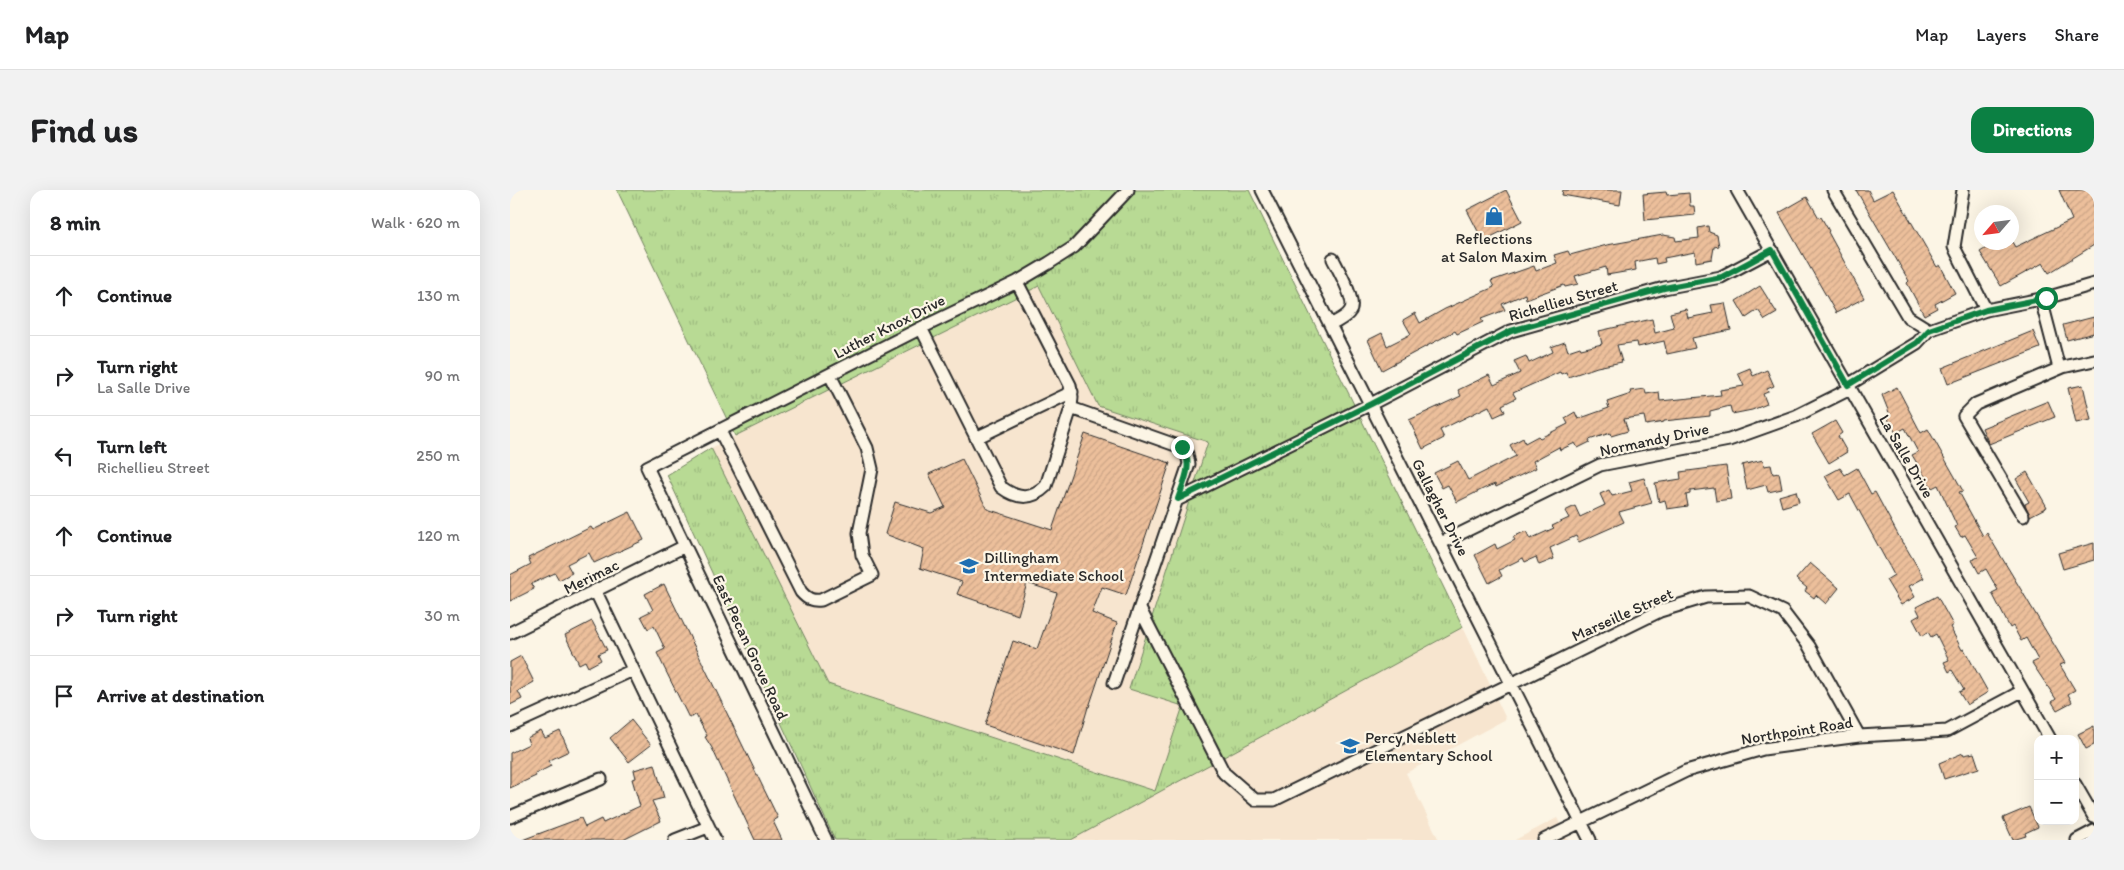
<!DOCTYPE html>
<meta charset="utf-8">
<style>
body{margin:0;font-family:Itim,sans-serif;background:#f2f2f2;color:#202124}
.controls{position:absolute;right:15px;bottom:15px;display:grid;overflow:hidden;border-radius:10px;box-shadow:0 5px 20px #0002}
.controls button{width:45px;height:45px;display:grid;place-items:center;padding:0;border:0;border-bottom:1px solid #e0e0e0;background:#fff;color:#202124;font:25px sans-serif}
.compass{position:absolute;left:1464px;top:15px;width:45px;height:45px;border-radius:50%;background:#fff;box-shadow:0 5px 20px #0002;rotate:242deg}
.stop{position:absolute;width:15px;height:15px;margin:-11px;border:4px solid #0b8043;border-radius:50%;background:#fff}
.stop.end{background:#0b8043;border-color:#fff;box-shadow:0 1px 5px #0008}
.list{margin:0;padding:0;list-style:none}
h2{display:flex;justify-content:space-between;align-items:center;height:65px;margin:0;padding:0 20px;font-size:21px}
h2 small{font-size:16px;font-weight:400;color:#757577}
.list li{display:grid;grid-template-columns:32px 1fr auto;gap:15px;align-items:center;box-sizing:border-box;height:80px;padding:0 20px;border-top:1px solid #e0e0e0}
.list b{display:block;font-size:19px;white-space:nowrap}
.list p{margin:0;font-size:16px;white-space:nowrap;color:#757577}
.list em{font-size:16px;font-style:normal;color:#757577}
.icon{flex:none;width:28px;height:28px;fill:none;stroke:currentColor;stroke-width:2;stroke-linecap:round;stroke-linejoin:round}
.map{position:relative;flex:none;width:1584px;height:650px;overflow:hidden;border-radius:15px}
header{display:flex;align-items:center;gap:30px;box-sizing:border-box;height:70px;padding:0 25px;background:#fff;border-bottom:1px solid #e0e0e0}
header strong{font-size:24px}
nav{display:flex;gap:28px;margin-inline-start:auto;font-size:18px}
.intro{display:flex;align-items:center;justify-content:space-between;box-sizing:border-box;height:120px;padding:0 30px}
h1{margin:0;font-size:35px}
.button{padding:12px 22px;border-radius:15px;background:#0b8043;color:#fff;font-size:18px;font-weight:700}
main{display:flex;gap:30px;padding:0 30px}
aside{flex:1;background:#fff;border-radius:15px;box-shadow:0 5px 20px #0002}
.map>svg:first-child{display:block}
</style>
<header>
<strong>Map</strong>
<nav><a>Map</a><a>Layers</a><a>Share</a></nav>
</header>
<div class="intro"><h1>Find us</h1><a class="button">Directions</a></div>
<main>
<aside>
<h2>8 min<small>Walk · 620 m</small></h2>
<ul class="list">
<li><svg class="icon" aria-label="ahead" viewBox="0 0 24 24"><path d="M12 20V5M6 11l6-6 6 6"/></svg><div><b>Continue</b></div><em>130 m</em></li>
<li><svg class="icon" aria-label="right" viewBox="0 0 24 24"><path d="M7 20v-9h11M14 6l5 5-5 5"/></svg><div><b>Turn right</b><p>La Salle Drive</p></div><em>90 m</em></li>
<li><svg class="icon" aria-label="left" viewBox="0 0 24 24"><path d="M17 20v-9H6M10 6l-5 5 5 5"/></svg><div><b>Turn left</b><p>Richellieu Street</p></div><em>250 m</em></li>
<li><svg class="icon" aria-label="ahead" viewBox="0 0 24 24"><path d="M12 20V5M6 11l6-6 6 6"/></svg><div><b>Continue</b></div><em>120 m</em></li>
<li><svg class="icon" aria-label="right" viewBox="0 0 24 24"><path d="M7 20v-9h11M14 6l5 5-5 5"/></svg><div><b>Turn right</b></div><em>30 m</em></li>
<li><svg class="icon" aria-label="arrive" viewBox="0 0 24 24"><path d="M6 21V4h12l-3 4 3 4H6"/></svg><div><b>Arrive at destination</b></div></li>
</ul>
</aside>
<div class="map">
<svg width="1584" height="650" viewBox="0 0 1584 650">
<defs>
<pattern id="grass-tufts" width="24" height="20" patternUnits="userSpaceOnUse" patternTransform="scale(1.25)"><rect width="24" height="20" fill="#b8da94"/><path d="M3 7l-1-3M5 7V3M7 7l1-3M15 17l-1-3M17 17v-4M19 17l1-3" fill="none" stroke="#9ebb80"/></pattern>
<pattern id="building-hatch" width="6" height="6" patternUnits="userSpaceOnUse" patternTransform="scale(1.25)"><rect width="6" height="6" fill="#ecbf9b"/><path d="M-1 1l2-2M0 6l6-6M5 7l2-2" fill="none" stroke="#cba486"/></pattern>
</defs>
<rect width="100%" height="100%" fill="#fcf5e5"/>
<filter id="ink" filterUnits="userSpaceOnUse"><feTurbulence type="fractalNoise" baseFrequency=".02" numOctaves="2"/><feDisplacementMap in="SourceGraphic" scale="10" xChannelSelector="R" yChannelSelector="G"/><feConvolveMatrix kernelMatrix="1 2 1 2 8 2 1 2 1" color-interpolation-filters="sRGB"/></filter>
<g filter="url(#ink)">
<path fill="#f7e5cf" d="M529 96 588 216 698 252 619 498 673 516 646 601 318 494 201 258Z
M953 437 996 529 896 583 929 650H561Z
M1047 628 1058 650H1005Z"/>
<path fill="url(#grass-tufts)" stroke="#728260" d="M107 0H739L953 437 561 650H325L157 285 201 258 318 494 645 601 673 516 619 499 698 252 588 216 529 96 225 246Z"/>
<path fill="url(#building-hatch)" stroke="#2b2b2b" d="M996 0 1012 31 973 51 957 20Z
M1053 0H1112L1110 15 1052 5Z
M1346 0H1358L1363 10 1383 0 1427 77 1430 75 1445 103 1425 114 1427 118 1414 125 1397 93 1399 91Z
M1549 0H1584V55L1539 83 1533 73 1491 96 1470 62 1486 52H1502L1505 57 1562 30Z
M1156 2 1157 5 1179 3 1180 16H1184L1185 25 1135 30 1133 4Z
M1297 7 1309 28 1311 27 1319 41 1318 42 1354 108 1326 123 1269 23Z
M1198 36 1199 42 1207 45 1209 56 1204 57 1202 69 1186 72 1185 62 1154 68 1155 72 1146 74 1145 68 1125 72 1126 80 1097 85 1096 77 1065 86 1068 94 1055 97 1054 95 1016 109 1015 104 992 114 995 120 971 129 973 132 947 144 945 141 872 180 858 150 872 143 877 156 901 144 893 130 905 123 910 133 935 119 984 97 981 91 1024 76 1026 81 1047 73 1044 65 1058 61 1060 65 1097 55 1153 45 1165 47 1166 51 1189 48 1188 38Z
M1250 96 1267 123 1255 130 1248 120 1236 128 1226 111Z
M1215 113 1221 140 1182 148 1185 158 1157 164 1154 151 1128 157 1127 152 1107 155 1112 172 1087 177 1058 187 1056 182 1051 184 1050 182 1003 203 1006 208 992 215 995 222 984 227 979 216 930 240 934 248 913 259 899 230 951 206 948 200 979 185 984 195 1010 183 1004 171 1016 166 1019 173 1043 162 1041 157 1055 152 1058 161 1070 157 1071 159 1092 154 1089 141 1142 129 1145 143 1164 138 1160 123 1176 119 1178 128 1203 123 1201 115Z
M1584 127V143L1557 150 1553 135Z
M1523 141 1530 158 1438 194 1432 178Z
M1240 178 1243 186 1257 180 1264 196 1257 199 1258 202 1253 204 1257 214 1242 220 1222 224 1220 216 1200 221V226L1154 231V232L1136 235 1134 226 1114 229 1118 241 1101 246 1100 243 1079 250 1080 252 1068 258 1065 253 1050 260 1049 257 1023 271 1026 278 986 297 985 294 975 298 947 312 938 295 932 298 924 283 948 271 958 290 1006 266 1000 255 1013 248 1015 253 1028 246 1030 248 1058 234 1055 228 1065 222 1068 229 1099 218 1097 212 1121 204 1120 201 1135 199 1136 204 1149 202 1150 211 1211 205 1210 200 1234 196 1228 183Z
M1573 195 1581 230 1566 233 1558 198Z
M1387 197 1411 243 1418 239 1453 301 1449 302 1473 346 1477 343 1555 473 1550 475 1565 500 1558 504 1562 512 1547 520 1542 512 1546 509 1522 473 1528 470 1516 448 1511 451 1503 436 1500 438 1482 403 1488 400 1476 379 1469 383 1462 370 1468 367 1455 345 1451 347 1445 337 1447 336 1428 295 1422 298 1402 265 1408 262 1395 238 1386 243 1377 227 1380 225 1372 205Z
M1538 211 1545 227 1479 254 1472 238Z
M1325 231 1332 243 1328 246 1337 262 1319 273 1302 244Z
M575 244 660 273 616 405 592 397 582 423 607 433 579 517H578L564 565 475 535 503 451 527 459 547 403 517 393 508 425 447 404 452 392 410 378 414 359 375 344 385 312 421 323 435 317 419 284 452 269 477 319 542 340Z
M1253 270 1254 276 1261 275 1263 284 1269 283 1272 299 1258 302 1256 295 1237 300 1232 275Z
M1216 276 1221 309 1206 311 1204 298 1180 301V304L1176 305 1178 316 1157 319 1155 310 1149 312 1145 293 1171 289 1170 282Z
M1330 278 1335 285 1347 278 1361 304 1365 302 1393 354H1394L1414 388 1399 396 1405 407 1391 415 1376 390 1384 385 1340 304 1329 310 1315 286Z
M1517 282 1537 317 1520 326 1515 314 1519 312 1506 289Z
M1134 288 1142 313 1109 322 1114 332 1069 352 1066 346 1040 358 1044 369 1029 375 1026 367 1015 372 1013 368 989 380 992 386 979 393 965 365 985 354 987 359 1005 350 1003 347 1016 341 1020 349 1044 338 1042 336 1059 328 1055 321 1065 316 1070 327 1095 315 1090 304 1099 300 1102 306 1122 301 1119 292Z
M1286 301 1289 312 1272 317 1269 306Z
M120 322 134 350 84 373 79 363 57 374 62 383 49 390 45 383 21 394 24 399 0 411V385L21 374 18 368 81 337 83 340Z
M1584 353V370L1553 379 1548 363Z
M1300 373 1329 398 1316 414 1306 405 1304 408 1295 401 1297 398 1286 389Z
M154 394 268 628 263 631 272 650H245L202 558 195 547 197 546 186 525 179 528 147 463 155 459 144 436 138 439 131 426 143 420 135 404Z
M1427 406 1443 435 1440 437 1452 460 1454 459 1478 502 1457 515 1449 502 1454 500 1442 480 1439 482 1434 472 1439 470 1426 444 1421 447 1418 442 1412 446 1403 429 1410 425 1406 417Z
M82 431 97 460 88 464 91 470 78 477 75 471 69 474 55 445Z
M11 466 24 492 8 501 12 509 0 515V472Z
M121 530 141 555 119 572 100 548Z
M1584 536V555L1576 559 1568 544Z
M31 541 35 548 50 541 59 561 38 571 41 576 25 584 26 586 0 598V563L19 554 17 548Z
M1453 563 1454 565 1464 563 1469 578 1434 589 1429 573Z
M145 574 154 608 142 611 151 631 113 650H12L71 628 75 637 91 629 93 633 130 616 122 589 126 588 124 580Z
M1519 617 1528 637 1515 643 1516 646 1503 650 1493 628Z"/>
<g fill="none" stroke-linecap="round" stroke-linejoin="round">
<g stroke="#2b2b2b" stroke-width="15">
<path id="minor" d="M752 0 1080 650
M1227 0 1540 549
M1323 0 1398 127 1419 140 1476 120 1536 108 1584 94
M1453 0 1444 57 1476 120
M1531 109 1549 178
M821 135C827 131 837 127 840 121 847 112 828 79 823 69
M411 138 491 297C507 309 521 311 536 296L561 218 562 207 560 195 507 92
M1338 195 1407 153 1419 140
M561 218 671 257 677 264 679 274 604 493
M210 241 291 402C297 409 302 411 311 410L362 385 352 365 349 343 362 279 357 258 320 185
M466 248 562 202
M669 309 861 214 1001 141 1154 98 1211 87 1262 60
M1513 326 1454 226 1466 214 1553 177 1584 170
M931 353 1090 275 1219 250 1286 226 1340 199
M86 402 205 650
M630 419 714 583 745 610H764L1150 421 1196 407 1239 406 1273 422 1299 456 1349 546
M0 443 175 356
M0 536 123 480
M1565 594 1584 627
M0 627 91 589
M165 650 198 637
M316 650 137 277 411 138 507 92 539 73 564 57 618 0
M1034 650 1176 581 1253 559 1349 546 1437 541 1512 501
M1567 650 1584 641"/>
</g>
<use href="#minor" stroke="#fcf5e5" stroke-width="11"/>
</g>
</g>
<g fill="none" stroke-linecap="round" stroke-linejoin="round" filter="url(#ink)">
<path stroke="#0b8043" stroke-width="6" d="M672 257C684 274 674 291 668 309L861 214 1001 141 1154 98 1212 87 1262 60 1338 195 1407 153 1419 140 1476 120 1536 108"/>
</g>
<defs>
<g id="shop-bare" transform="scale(1.5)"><path d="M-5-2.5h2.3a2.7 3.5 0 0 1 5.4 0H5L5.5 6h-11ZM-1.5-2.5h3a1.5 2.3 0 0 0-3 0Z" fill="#1f6fb2" stroke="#fcf5e5" stroke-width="2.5" paint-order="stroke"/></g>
<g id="school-bare" transform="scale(1.5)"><path d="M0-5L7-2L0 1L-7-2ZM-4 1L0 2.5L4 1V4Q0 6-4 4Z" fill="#1f6fb2" stroke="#fcf5e5" stroke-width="2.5" paint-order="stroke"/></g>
</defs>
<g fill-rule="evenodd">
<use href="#shop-bare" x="984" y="26"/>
<use href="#school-bare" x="459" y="376"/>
<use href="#school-bare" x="840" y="556"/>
</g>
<g text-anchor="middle" stroke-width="4.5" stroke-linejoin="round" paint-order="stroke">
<g font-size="16" fill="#2b2b2b" stroke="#fcf5e5" text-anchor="start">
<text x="984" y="54" text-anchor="middle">Reflections<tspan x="984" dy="18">at Salon Maxim</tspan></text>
<text x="474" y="373">Dillingham<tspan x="474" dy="18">Intermediate School</tspan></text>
<text x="855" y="553">Percy Neblett<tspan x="855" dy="18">Elementary School</tspan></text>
</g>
<g font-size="16" fill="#2b2b2b" stroke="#fcf5e5">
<text transform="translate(1053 110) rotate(-16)" y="6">Richellieu Street</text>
<text transform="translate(379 136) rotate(-27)" y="6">Luther Knox Drive</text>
<text transform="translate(1144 249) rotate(-12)" y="6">Normandy Drive</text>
<text transform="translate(1397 266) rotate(60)" y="6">La Salle Drive</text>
<text transform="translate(931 317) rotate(63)" y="6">Gallagher Drive</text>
<text transform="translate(81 386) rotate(-26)" y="6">Merimac</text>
<text transform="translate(1112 424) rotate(-24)" y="6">Marseille Street</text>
<text transform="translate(241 457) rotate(65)" y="6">East Pecan Grove Road</text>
<text transform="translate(1287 540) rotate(-9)" y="6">Northpoint Road</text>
</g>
</g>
</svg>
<div class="controls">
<button>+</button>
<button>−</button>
</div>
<svg class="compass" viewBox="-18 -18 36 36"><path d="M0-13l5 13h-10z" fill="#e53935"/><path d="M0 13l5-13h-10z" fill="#757577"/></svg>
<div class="stop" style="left:1536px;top:108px"></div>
<div class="stop end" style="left:672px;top:257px"></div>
</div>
</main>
